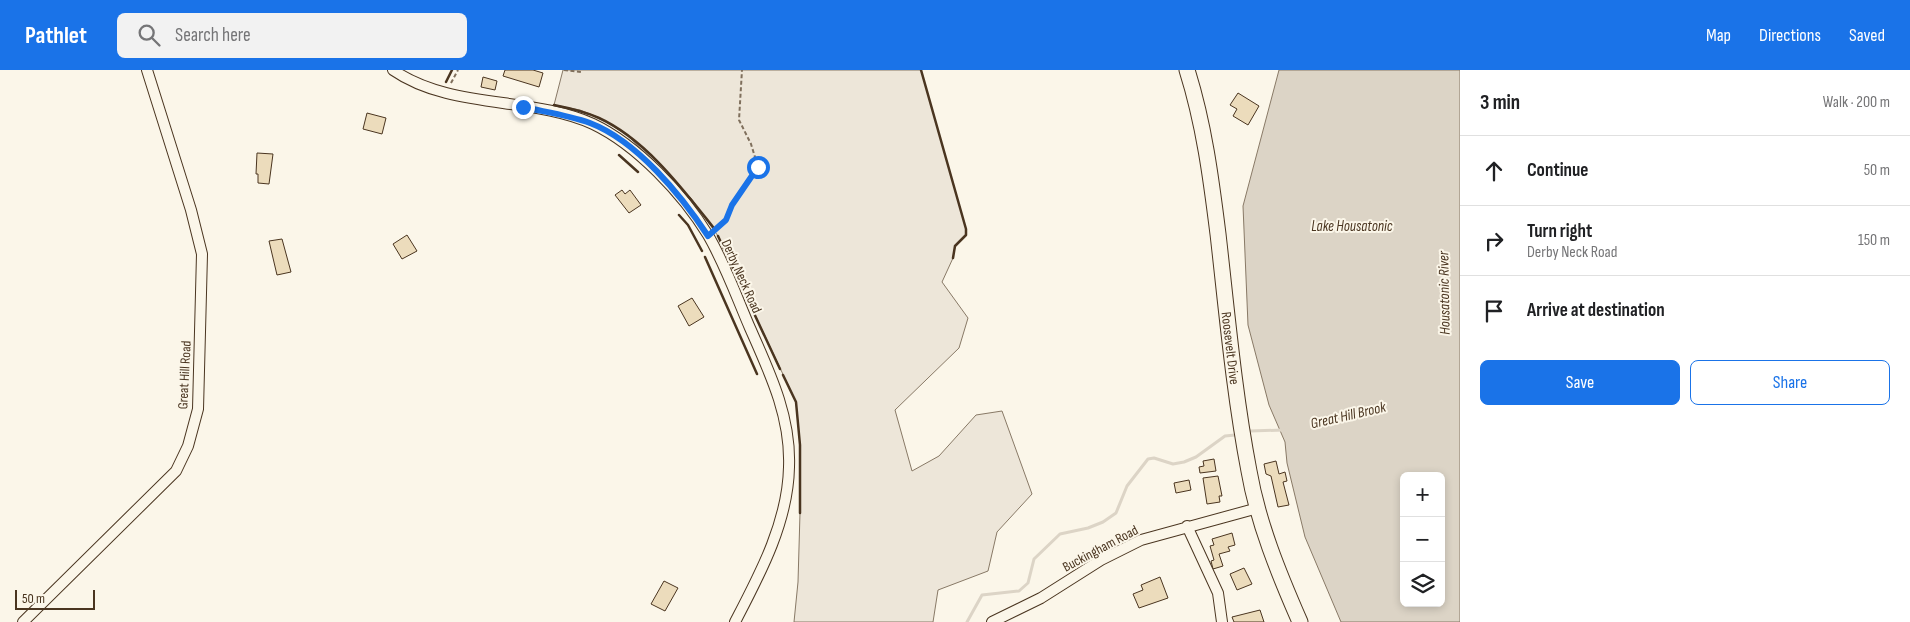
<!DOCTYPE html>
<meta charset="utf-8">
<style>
body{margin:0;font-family:"Sofia Sans Condensed",sans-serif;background:#f2f2f2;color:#202124}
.controls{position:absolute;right:15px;bottom:15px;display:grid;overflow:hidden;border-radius:8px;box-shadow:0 2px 8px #0003}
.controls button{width:45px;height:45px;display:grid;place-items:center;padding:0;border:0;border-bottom:1px solid #e0e0e0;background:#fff;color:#202124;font:25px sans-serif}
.scale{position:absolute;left:15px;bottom:12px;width:80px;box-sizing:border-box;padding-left:5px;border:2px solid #4a3520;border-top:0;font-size:14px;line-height:18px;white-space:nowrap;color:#4a3520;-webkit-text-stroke:4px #fbf6e9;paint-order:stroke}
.stop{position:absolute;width:15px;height:15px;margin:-11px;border:4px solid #1a73e8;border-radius:50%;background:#fff}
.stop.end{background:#1a73e8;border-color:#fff;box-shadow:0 1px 5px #0008}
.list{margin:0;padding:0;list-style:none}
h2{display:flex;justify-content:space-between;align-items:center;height:65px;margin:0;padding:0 20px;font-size:21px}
h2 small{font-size:16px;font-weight:400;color:#757577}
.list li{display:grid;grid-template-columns:32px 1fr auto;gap:15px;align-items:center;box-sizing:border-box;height:70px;padding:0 20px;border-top:1px solid #e0e0e0}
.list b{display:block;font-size:19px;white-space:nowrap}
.list p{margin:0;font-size:16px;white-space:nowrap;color:#757577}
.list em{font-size:16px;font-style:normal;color:#757577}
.actions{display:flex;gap:10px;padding:15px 20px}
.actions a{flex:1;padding:11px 0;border:1px solid #1a73e8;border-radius:8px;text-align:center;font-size:18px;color:#1a73e8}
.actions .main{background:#1a73e8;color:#fff}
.icon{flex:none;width:28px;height:28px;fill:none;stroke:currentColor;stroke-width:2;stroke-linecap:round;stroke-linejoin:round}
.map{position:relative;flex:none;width:1460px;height:552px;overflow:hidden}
header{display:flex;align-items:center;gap:30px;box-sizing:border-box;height:70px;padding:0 25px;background:#1a73e8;color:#fff}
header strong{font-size:24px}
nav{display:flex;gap:28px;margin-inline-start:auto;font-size:18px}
.search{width:350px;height:45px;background:#f2f2f2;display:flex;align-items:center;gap:12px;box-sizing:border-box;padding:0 18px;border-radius:8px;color:#757577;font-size:19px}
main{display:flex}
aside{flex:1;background:#fff}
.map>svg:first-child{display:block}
</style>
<header>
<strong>Pathlet</strong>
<div class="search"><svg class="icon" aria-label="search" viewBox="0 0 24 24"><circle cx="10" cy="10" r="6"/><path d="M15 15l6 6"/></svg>Search here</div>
<nav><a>Map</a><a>Directions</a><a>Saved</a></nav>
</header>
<main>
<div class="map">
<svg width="1460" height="552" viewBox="0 0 1460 552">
<rect width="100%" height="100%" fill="#fbf6e9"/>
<path fill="#ede6d9" stroke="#887966" d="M563 0H921L966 159V165L955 176 953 188 942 212 968 248 959 278 895 340 912 401 939 386 976 345 1002 341 1032 424 997 462 988 501 938 520 933 552H794L798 512 800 443V375L796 332 718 166 691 128 627 65 600 48 580 40 554 35Z"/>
<path fill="#dcd4c6" stroke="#887966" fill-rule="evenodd" d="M1279 0H1460V552H1341L1305 467 1287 393 1285 372 1269 335 1248 255 1243 136ZM1404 406H1441V533H1404Z"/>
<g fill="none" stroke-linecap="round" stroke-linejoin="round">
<path stroke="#dcd4c6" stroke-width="3" d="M1250 361 1284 360
M967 552 982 525 1019 521 1028 513 1034 489 1060 464 1088 458 1103 452 1116 443 1127 416 1148 389 1154 388 1173 394 1184 392 1196 387 1225 366 1235 365"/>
</g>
<path fill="#ecdcbc" stroke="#4a3520" d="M505 0H533L543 3 539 17 503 6Z
M483 7 497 11 495 20 481 17Z
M1238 23 1259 36 1248 55 1233 46 1237 39 1230 35Z
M367 43 386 48 382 64 363 59Z
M257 83 273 84 269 114 258 113V104H256Z
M622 120 625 124 630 120 641 135 629 143 615 125Z
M407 165 417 181 402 189 393 174Z
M282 169 291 202 277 205 269 171Z
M692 228 704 247 689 256 678 236Z
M1214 389 1216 401 1200 403 1199 397 1204 396 1203 391Z
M1276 391 1279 404 1285 402 1287 411 1283 412 1289 435 1278 437 1271 406 1266 404 1264 394Z
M1218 406 1222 426H1219L1220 432 1207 434 1203 408Z
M1189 410 1191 420 1176 423 1174 413Z
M1232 463 1235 475 1228 477 1230 481 1219 484 1223 496 1213 499 1211 491 1214 490 1210 476 1214 475 1212 469Z
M1244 498 1252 514 1237 520 1230 504Z
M1160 507 1168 528 1139 538 1133 524 1143 520 1141 515Z
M664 511 678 518 665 541 651 534Z
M1260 540 1264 552H1234L1232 547Z"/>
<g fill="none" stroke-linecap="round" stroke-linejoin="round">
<g stroke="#4a3520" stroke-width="12">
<path id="street" d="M393 0C451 40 532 26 593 54 637 75 683 124 708 165 725 194 737 228 750 258 770 303 791 347 789 397 788 452 760 504 735 552
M1187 456 1218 523 1222 552
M23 552 176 401 188 376 198 339 202 184 191 140 147 0
M992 552 1041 528 1101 490 1141 470 1258 438"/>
</g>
<g stroke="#4a3520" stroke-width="17">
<g id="primary">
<path id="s1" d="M1187 0C1204 54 1211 108 1218 164 1227 243 1234 323 1249 401 1258 453 1279 504 1300 552"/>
</g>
</g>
<path stroke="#7f6f5c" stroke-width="2" stroke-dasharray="4 2.5" stroke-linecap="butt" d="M564 0 581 2
M451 13 458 0
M716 160 726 150 732 135 758 97 751 74 739 50 742 0"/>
<use href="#street" stroke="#fbf6e9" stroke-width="10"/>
<use href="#primary" stroke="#fbf6e9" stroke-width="15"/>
<path stroke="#4a3520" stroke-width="2.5" d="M921 0 966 159V165L955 176 953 188
M446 12 452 0
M554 35C569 38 584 41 599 48 645 69 682 118 713 157
M619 85 638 102
M679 145 688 155 702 181
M718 166 780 299
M705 187 757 304
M783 305 796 332 800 375V443"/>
</g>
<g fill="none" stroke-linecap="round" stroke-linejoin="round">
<path stroke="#1a73e8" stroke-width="6" d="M523 37C545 42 568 45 590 53 637 71 681 125 708 166L726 150 732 135 758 97"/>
</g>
<g text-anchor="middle" stroke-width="4" stroke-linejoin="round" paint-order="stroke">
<g font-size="14" fill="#4a3520" stroke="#fbf6e9">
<text transform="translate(742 206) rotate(66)" y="5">Derby Neck Road</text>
<text dy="5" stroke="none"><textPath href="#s1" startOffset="282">Roosevelt Drive</textPath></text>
<text transform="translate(184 305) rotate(-87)" y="5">Great Hill Road</text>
<text transform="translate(1100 478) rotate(-28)" y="5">Buckingham Road</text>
</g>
<g font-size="15" font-style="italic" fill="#4a3520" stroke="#fbf6e9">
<text x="1352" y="161">Lake Housatonic</text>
<text transform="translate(1444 223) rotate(-91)" y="5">Housatonic River</text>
<text transform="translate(1348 345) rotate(-13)" y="5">Great Hill Brook</text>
</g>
</g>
</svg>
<div class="controls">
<button>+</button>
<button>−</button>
<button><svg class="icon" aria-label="layers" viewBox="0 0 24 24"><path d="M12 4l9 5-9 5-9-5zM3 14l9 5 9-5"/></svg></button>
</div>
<div class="scale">50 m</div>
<div class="stop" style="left:758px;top:97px"></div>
<div class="stop end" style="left:523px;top:37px"></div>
</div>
<aside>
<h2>3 min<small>Walk · 200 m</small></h2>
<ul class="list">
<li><svg class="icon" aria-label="ahead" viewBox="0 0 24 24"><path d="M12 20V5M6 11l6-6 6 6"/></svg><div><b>Continue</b></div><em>50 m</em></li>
<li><svg class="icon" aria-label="right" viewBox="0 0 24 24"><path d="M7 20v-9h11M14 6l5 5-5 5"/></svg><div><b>Turn right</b><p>Derby Neck Road</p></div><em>150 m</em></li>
<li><svg class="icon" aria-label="arrive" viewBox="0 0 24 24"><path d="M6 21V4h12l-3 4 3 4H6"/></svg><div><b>Arrive at destination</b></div></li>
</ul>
<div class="actions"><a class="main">Save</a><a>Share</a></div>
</aside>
</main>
